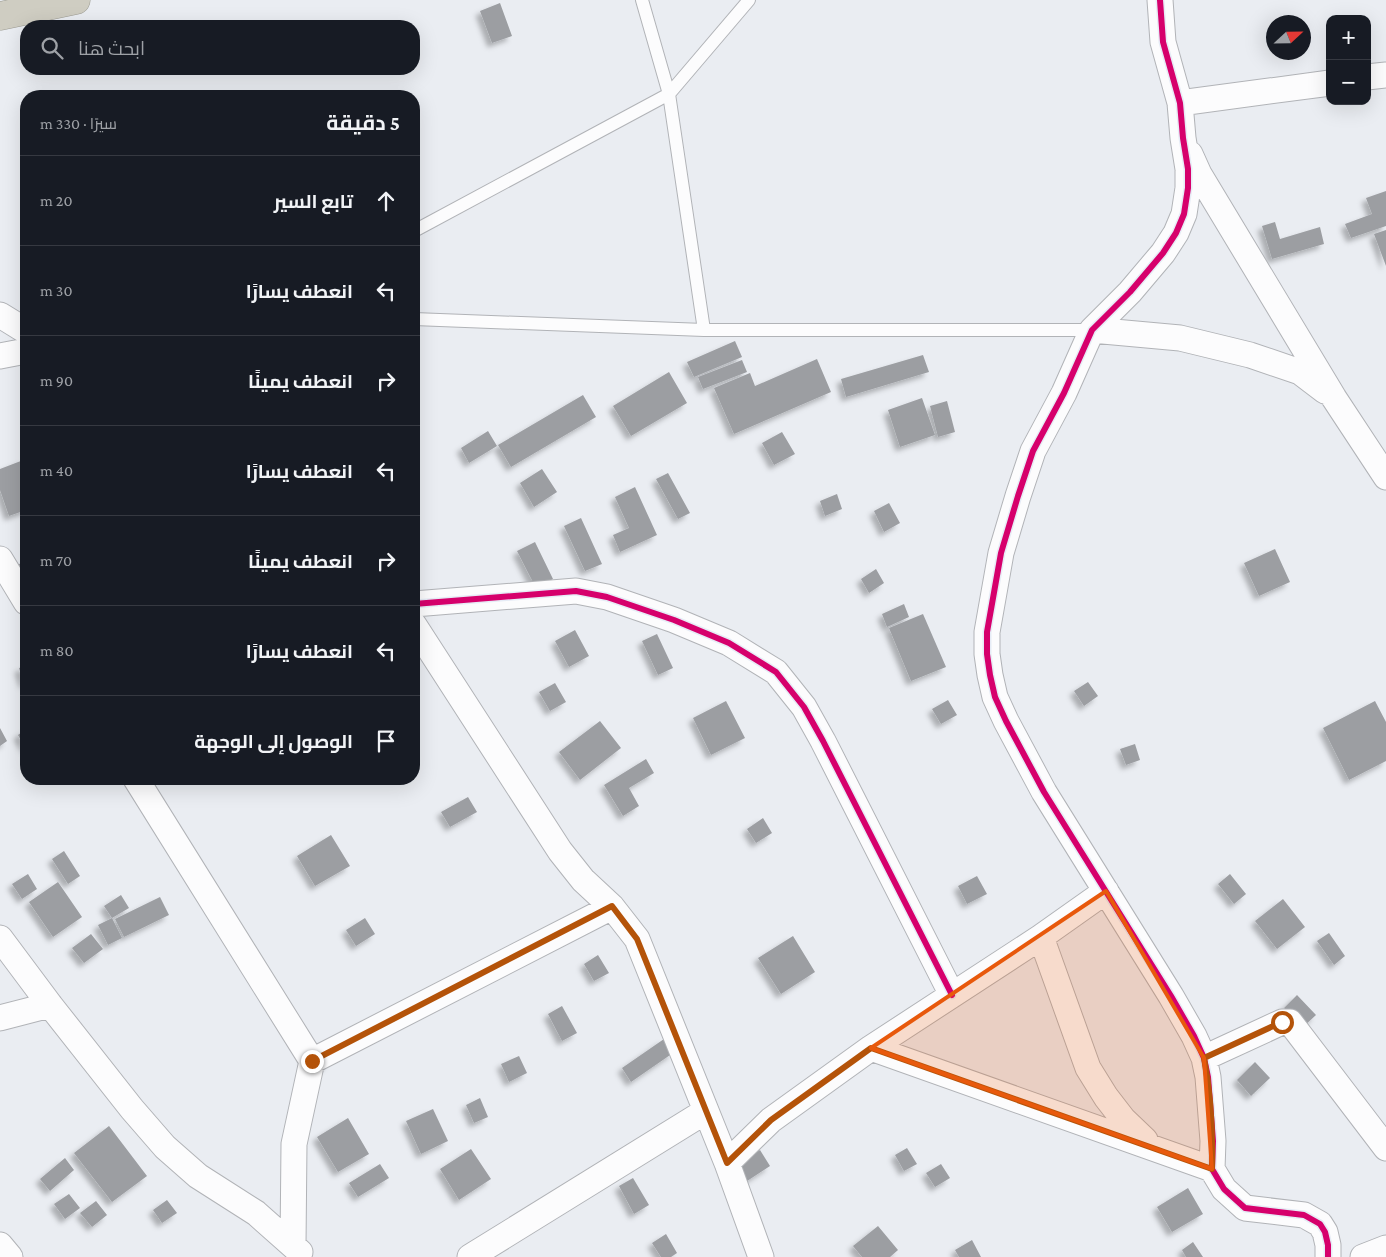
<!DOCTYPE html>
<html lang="ar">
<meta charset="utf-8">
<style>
body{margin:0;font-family:"Crimson Pro",Cairo,serif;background:#20242c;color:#f1f3f6;direction:rtl}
.controls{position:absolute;right:15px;top:15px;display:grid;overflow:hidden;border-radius:10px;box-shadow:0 5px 20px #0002}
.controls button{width:45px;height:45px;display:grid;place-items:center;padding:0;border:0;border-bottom:1px solid #363941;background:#171b24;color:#f1f3f6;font:25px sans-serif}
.compass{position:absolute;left:1266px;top:15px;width:45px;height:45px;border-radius:50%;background:#171b24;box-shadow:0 5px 20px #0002;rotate:68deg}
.stop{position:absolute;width:15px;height:15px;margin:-11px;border:4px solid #b45309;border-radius:50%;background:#fff}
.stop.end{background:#b45309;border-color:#fff;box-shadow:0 1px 5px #0008}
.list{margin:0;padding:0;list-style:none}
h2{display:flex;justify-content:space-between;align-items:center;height:65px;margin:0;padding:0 20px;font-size:21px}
h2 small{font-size:16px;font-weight:400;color:#9ea1a6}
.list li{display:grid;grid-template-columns:32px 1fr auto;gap:15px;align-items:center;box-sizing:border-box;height:90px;padding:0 20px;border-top:1px solid #363941}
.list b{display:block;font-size:19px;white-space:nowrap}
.list em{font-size:16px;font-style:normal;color:#9ea1a6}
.icon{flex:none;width:28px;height:28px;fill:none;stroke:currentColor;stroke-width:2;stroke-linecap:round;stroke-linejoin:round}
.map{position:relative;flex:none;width:1386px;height:1257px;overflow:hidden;direction:ltr}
.search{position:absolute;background:#171b24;box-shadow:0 5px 20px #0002;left:20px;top:20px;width:400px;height:55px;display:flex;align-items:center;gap:12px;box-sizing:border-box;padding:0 18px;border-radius:20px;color:#9ea1a6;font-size:19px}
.panel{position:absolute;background:#171b24;box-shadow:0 5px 20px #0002;left:20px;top:90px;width:400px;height:695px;border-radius:20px;direction:rtl}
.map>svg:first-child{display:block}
</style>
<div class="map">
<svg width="1386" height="1257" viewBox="0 0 1386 1257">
<defs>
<filter id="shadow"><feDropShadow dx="-4.5" dy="4.5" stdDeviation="2.5" flood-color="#0004"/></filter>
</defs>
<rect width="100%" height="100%" fill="#eaedf2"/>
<path fill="#9c9ea2" filter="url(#shadow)" d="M500 3 512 36 492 43 480 11Z
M1386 191V226L1351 238 1345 224 1372 214 1366 198Z
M1275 222 1280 239 1320 227 1324 244 1272 259 1262 226Z
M1386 230V266L1374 234Z
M735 341 742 357 694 377 687 362Z
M923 355 929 372 846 397 841 379Z
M817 359 831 392 734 434 714 388 750 373 755 386Z
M742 360 747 372 703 389 698 377Z
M669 372 687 403 631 436 613 406Z
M583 395 596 417 511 467 498 445Z
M922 398 935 435 900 447 888 410Z
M947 401 955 432 938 437 930 406Z
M488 431 497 446 469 463 461 448Z
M782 432 795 454 774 465 762 443Z
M26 459V510L9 516 0 490V469Z
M542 469 557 492 534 507 520 483Z
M668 473 690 513 678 519 656 479Z
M635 487 657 535 620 552 613 535 629 528 615 497Z
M837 494 842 509 825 516 820 501Z
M889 503 900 523 884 532 874 511Z
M581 518 602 564 585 571 564 526Z
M535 542 553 579 536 588 517 551Z
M1275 549 1290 582 1259 596 1244 563Z
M26 561V580L17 565Z
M876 569 884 583 869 593 861 579Z
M904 604 909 617 887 627 882 614Z
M923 614 946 667 911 681 889 628Z
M575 630 589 656 569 667 555 641Z
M657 634 673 668 658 675 642 641Z
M26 666V683L24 684 19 668Z
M1088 682 1098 696 1084 706 1074 691Z
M555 683 566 702 550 711 539 692Z
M948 700 957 715 941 724 932 709Z
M726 701 745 738 711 755 693 718Z
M1375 701 1386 722V761L1349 780 1323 728Z
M600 721 621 748 580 780 559 752Z
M0 728 7 741 0 746Z
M26 729V749L18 735Z
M1135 744 1140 760 1126 765 1120 749Z
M646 759 654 773 629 788 639 806 623 816 604 785Z
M468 797 477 812 450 827 441 812Z
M763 818 772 833 756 843 747 829Z
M331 835 350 866 315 886 297 856Z
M64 851 80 876 68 884 52 859Z
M28 874 37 889 22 899 12 884Z
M1230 874 1246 894 1234 904 1218 884Z
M977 876 987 894 967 904 958 886Z
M58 882 82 917 53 937 29 902Z
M121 895 129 908 112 918 104 906Z
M160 897 169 915 124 937 115 919Z
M1283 899 1305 927 1277 949 1255 921Z
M112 918 122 938 108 945 98 925Z
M365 918 375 934 356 946 346 930Z
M1329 933 1345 956 1334 965 1317 941Z
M91 934 103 949 84 963 72 948Z
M793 936 815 972 781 994 758 958Z
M598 955 609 973 594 981 584 964Z
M1297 995 1316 1015 1303 1027 1284 1008Z
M562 1006 577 1033 562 1041 548 1014Z
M664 1039 673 1053 631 1082 622 1068Z
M519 1056 527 1073 509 1082 501 1064Z
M1255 1062 1270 1078 1251 1096 1237 1080Z
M480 1098 488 1117 474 1123 466 1105Z
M433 1109 448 1141 421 1154 406 1121Z
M348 1118 369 1154 338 1172 317 1137Z
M109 1126 147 1176 112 1202 74 1153Z
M907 1148 917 1164 904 1171 895 1155Z
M471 1149 491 1179 459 1200 440 1169Z
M760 1150 770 1166 744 1183 734 1166Z
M65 1158 74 1170 50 1191 40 1179Z
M380 1164 389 1178 358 1197 349 1183Z
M941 1164 950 1178 935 1187 926 1173Z
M633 1178 649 1205 634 1214 619 1186Z
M1188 1188 1203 1214 1172 1232 1157 1207Z
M69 1194 80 1208 65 1219 54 1204Z
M167 1200 177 1213 162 1223 153 1210Z
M96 1201 107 1215 92 1227 80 1213Z
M878 1226 898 1250 890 1257H862L853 1246Z
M666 1234 677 1253 671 1257H661L652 1243Z
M972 1240 981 1257H959L955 1250Z
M1193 1242 1203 1257H1186L1182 1250Z"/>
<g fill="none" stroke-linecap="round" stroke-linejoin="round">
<g stroke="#b1b3b7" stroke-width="14">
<path id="lane" d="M642 0 669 94 704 330
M414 231 669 94 749 0
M414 319 704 330H1092"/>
</g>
<g stroke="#b1b3b7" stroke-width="27">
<path id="street" d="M1160 0 1163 42 1180 103 1183 138 1188 169V188L1184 214 1176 233 1163 253 1130 292 1092 330 1064 393 1033 451 1018 496 1001 553 987 632V654L990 675 995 697 1006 721 1044 792 1171 996 1194 1036 1204 1058 1208 1077 1213 1141 1212 1169 1224 1189 1245 1208 1304 1215 1320 1224 1325 1232 1328 1245V1257
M1367 77 1386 75
M1180 103 1330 83
M1190 154 1199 174 1334 398 1386 477
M0 315 26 331
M1092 330 1180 338 1250 355 1300 372 1325 391
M0 356 26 351
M0 559 26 602
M414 604 576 591 607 597 674 620 729 643 776 672 804 707 823 741 952 995
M414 625 560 851 583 880 612 907 637 939 727 1163 761 1257
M136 779 312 1061 294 1144 293 1245
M1041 937 1088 1068 1106 1097 1123 1119 1145 1140
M0 938 50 1005 132 1109 165 1147 198 1176 256 1213 300 1252
M0 1018 50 1005
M871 1048 1212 1169
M1204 1058 1282 1022H1290L1386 1148
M312 1061 612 907
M727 1163 771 1120 871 1048 1041 937 1106 891
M0 1245 10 1257
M470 1257 706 1111
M1363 1257 1386 1248"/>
</g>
<g stroke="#9c9b92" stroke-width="29">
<path id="highway" d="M0 16 76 0"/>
</g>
<use href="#lane" stroke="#fcfcfd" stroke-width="12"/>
<use href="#street" stroke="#fcfcfd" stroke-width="25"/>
<use href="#highway" stroke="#cfcdc2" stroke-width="28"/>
<g stroke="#e6ecf6" stroke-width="9">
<path id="cycleway" d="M1160 0 1163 42 1180 103 1183 138 1188 169V188L1184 214 1176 233 1163 253 1130 292 1092 330 1064 393 1033 451 1018 496 1001 553 987 632V654L990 675 995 697 1006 721 1044 792 1171 996 1194 1036 1204 1058 1208 1077 1213 1141 1212 1169 1224 1189 1245 1208 1304 1215 1320 1224 1325 1232 1328 1245V1257
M414 604 576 591 607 597 674 620 729 643 776 672 804 707 823 741 952 995"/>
</g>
<use href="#cycleway" stroke="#d6006c" stroke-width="6"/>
</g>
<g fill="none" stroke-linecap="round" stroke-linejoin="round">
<path stroke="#b45309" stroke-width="6" d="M312 1061 612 906 637 939 727 1163 771 1120 871 1048 1212 1169C1213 1132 1211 1094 1204 1058L1282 1022"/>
</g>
<path fill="#e8590c" fill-opacity="0.2" stroke="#e8590c" stroke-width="4" stroke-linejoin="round" d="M1106 891 1204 1058 1212 1169 871 1048Z"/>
</svg>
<div class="controls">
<button>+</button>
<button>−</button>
</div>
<svg class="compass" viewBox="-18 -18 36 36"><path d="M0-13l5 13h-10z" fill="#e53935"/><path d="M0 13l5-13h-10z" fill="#9ea1a6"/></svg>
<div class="stop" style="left:1282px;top:1022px"></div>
<div class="stop end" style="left:312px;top:1061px"></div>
<div class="search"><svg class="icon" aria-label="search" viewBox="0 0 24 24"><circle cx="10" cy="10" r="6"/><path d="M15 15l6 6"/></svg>ابحث هنا</div>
<section class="panel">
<h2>5 دقيقة<small>سيرًا · 330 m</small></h2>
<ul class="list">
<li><svg class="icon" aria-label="ahead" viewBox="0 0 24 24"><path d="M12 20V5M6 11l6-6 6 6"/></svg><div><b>تابع السير</b></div><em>20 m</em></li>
<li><svg class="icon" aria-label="left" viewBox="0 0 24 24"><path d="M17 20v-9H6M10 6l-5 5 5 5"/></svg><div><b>انعطف يسارًا</b></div><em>30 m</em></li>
<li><svg class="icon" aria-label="right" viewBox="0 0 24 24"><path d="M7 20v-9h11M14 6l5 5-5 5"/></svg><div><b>انعطف يمينًا</b></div><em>90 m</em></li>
<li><svg class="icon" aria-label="left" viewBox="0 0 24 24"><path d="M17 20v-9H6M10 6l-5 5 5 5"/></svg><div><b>انعطف يسارًا</b></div><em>40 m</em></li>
<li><svg class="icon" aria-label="right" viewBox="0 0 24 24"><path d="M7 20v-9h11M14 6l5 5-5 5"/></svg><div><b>انعطف يمينًا</b></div><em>70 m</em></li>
<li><svg class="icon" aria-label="left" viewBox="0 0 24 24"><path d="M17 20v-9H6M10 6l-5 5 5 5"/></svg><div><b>انعطف يسارًا</b></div><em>80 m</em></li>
<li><svg class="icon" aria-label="arrive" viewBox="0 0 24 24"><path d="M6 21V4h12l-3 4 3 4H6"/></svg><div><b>الوصول إلى الوجهة</b></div></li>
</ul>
</section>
</div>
